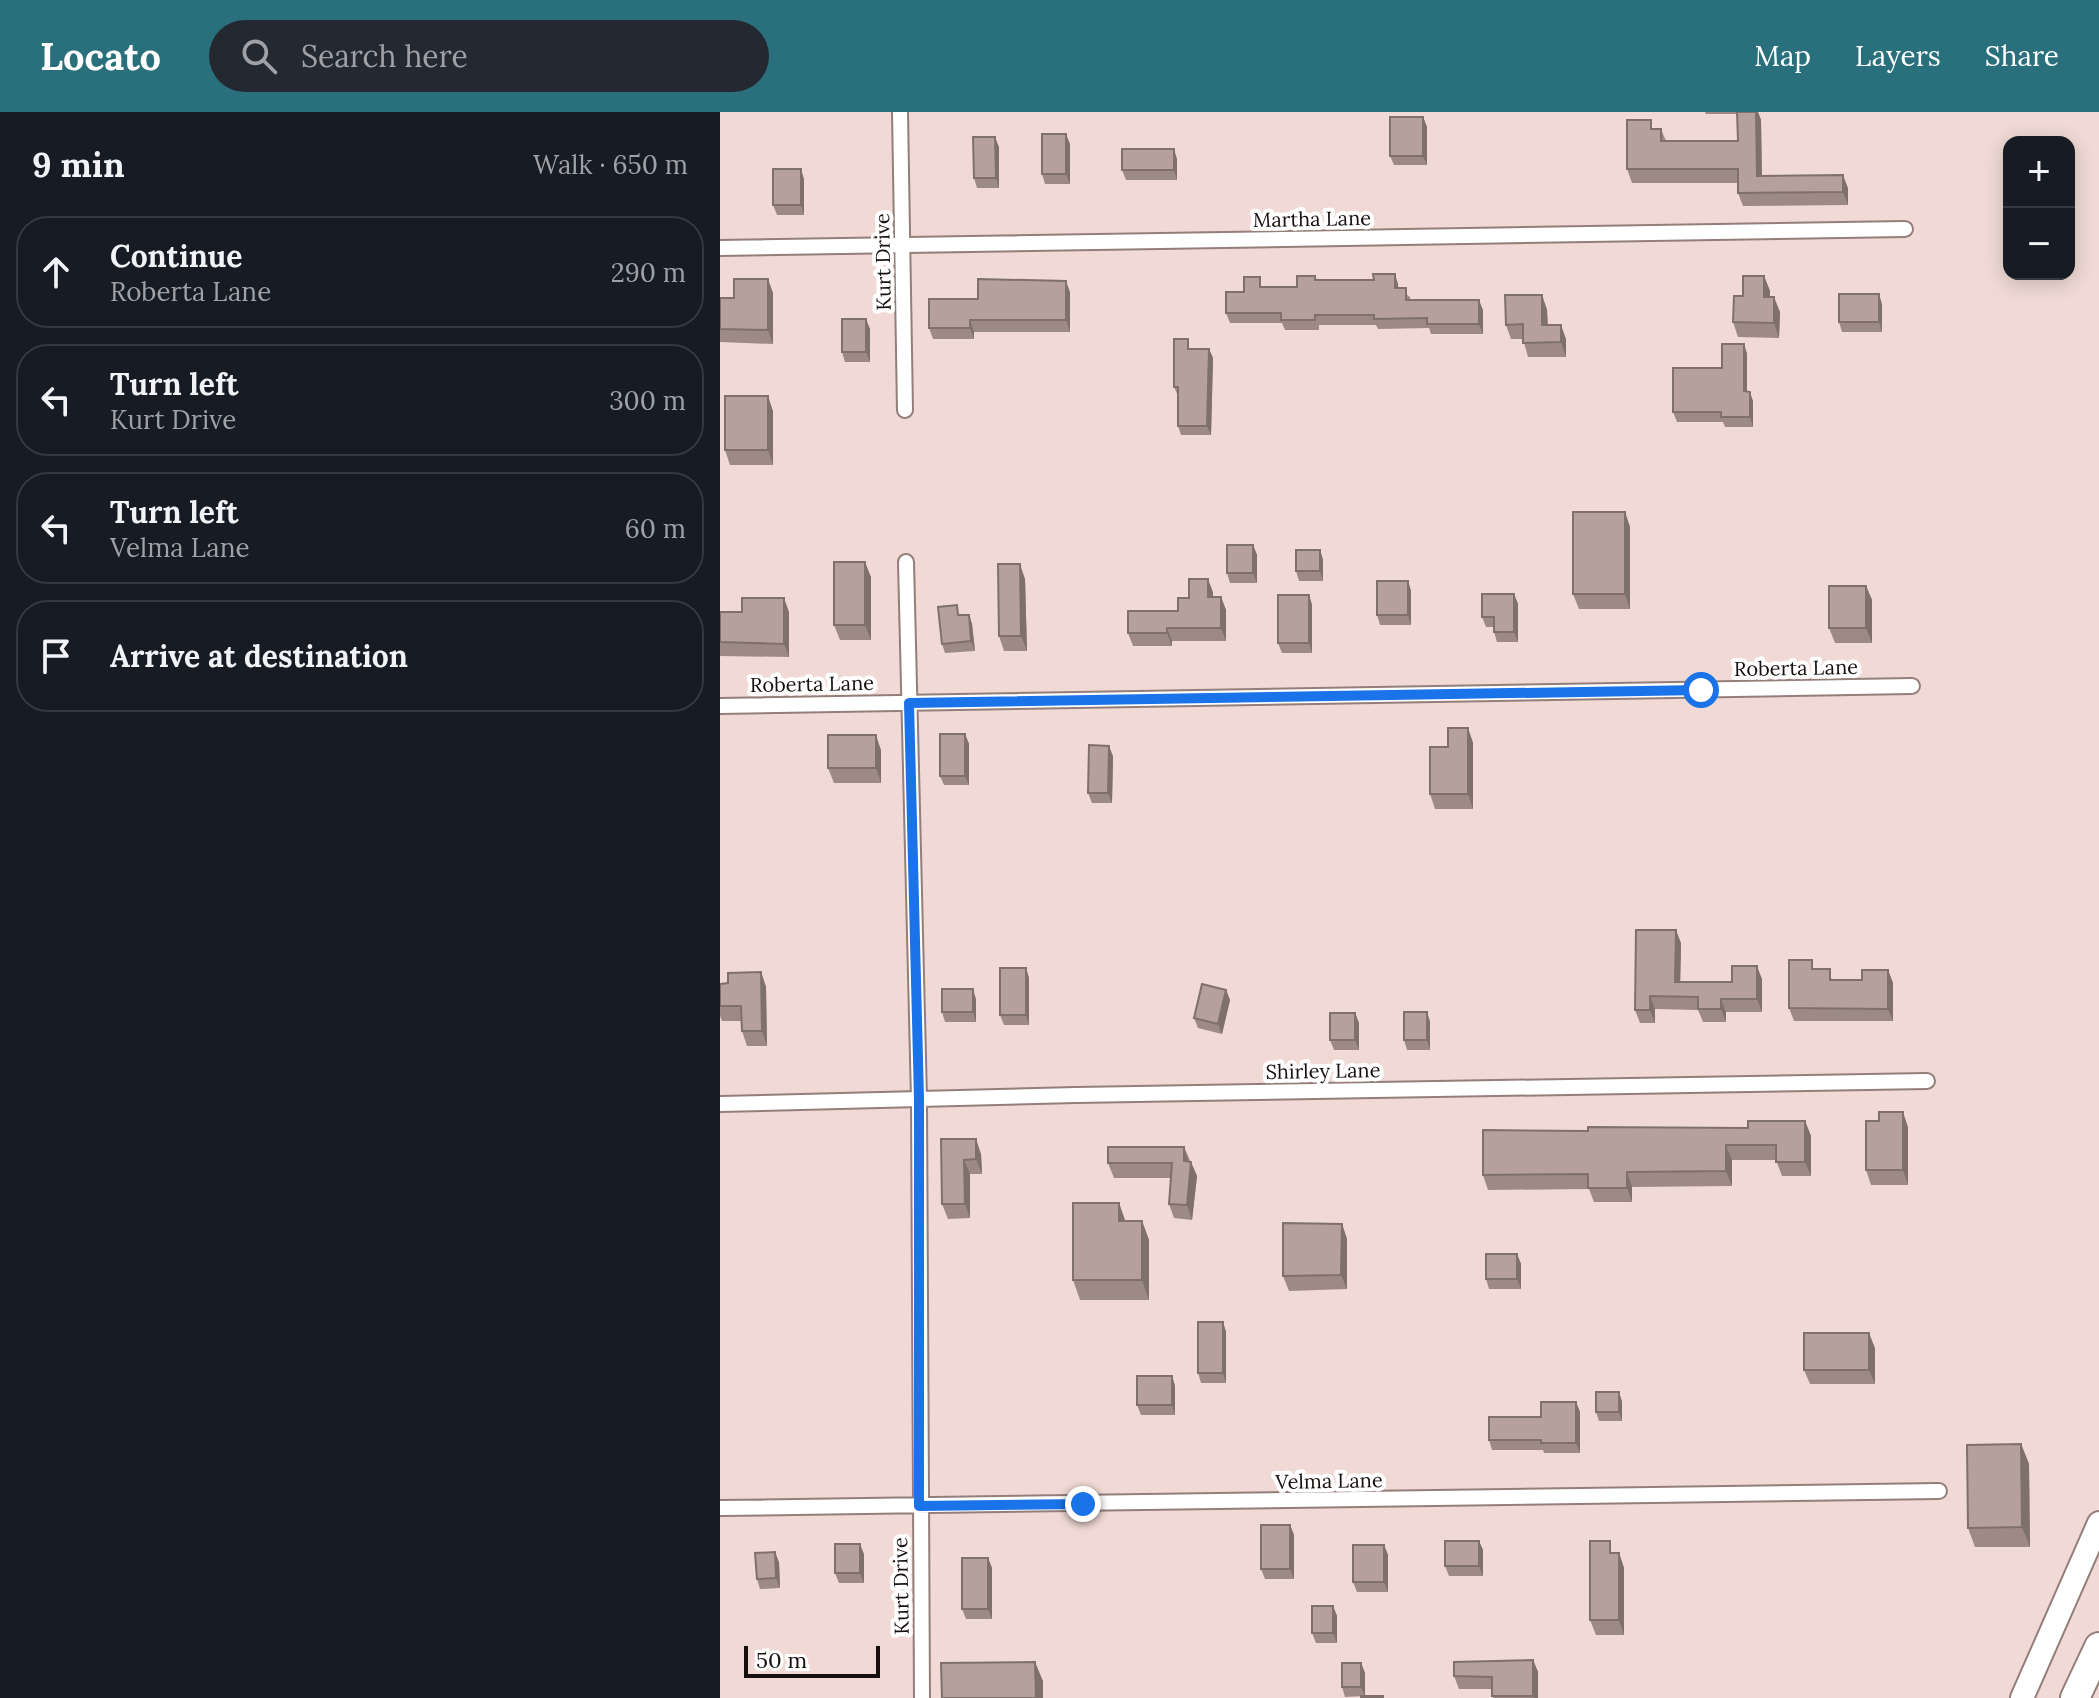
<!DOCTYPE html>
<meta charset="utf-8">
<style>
body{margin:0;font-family:Lora,serif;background:#242831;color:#f1f3f6}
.controls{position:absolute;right:24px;top:24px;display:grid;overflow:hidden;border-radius:16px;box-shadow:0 4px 20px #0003}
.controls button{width:72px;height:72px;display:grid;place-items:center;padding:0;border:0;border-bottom:2px solid #363941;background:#171b24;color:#f1f3f6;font:40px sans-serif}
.scale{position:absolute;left:24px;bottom:20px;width:136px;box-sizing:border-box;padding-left:8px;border:4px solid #170f0e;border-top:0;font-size:22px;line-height:28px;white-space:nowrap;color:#170f0e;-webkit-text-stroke:6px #fff;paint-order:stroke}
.stop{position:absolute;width:24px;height:24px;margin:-18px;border:6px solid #1a73e8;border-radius:50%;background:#fff}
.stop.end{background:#1a73e8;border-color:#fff;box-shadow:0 2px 8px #0008}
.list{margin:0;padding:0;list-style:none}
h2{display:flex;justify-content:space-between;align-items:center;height:104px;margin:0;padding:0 32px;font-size:34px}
h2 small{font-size:26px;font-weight:400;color:#9ea1a6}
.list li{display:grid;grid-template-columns:52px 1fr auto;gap:24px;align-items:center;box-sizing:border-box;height:112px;margin:0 16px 16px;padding:0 16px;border:2px solid #363941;border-radius:32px}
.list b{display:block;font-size:30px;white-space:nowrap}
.list p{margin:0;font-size:26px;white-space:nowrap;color:#9ea1a6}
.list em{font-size:26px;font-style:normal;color:#9ea1a6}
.icon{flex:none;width:44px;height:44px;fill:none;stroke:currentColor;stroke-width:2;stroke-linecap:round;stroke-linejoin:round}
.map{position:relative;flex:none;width:1379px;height:1586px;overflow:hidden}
header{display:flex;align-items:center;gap:48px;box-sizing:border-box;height:112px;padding:0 40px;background:#29707c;color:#fff}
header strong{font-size:38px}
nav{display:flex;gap:44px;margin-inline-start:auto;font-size:28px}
.search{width:560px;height:72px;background:#242831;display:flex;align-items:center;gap:20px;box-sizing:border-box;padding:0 28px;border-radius:44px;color:#9ea1a6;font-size:30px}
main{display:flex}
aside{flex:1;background:#171b24}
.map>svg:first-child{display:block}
</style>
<header>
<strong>Locato</strong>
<div class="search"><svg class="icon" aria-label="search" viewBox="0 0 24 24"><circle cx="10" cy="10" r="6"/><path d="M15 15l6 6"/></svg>Search here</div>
<nav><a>Map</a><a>Layers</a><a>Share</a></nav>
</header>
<main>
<aside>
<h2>9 min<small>Walk · 650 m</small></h2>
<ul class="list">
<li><svg class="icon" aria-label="ahead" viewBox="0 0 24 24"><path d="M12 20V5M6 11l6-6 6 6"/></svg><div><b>Continue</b><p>Roberta Lane</p></div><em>290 m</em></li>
<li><svg class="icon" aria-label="left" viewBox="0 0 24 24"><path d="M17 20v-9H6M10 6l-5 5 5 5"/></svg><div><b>Turn left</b><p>Kurt Drive</p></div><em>300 m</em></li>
<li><svg class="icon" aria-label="left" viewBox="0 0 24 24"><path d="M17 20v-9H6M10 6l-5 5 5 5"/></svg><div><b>Turn left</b><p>Velma Lane</p></div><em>60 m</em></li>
<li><svg class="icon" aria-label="arrive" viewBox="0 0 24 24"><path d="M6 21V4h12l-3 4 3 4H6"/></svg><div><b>Arrive at destination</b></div></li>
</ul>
</aside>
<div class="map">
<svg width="1379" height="1586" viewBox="0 0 1379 1586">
<rect width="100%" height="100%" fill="#f1dad5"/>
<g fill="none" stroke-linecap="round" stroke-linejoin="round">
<g stroke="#937e79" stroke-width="18">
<path id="street" d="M180 0 185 298
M0 136 1185 117
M186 450 199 987 202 1586
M0 594 1192 574
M0 992 356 983 1207 969
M0 1396 1219 1379"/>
</g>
<g stroke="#937e79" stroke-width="26">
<path id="secondary" d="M1302 1586 1379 1411"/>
</g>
<g stroke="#937e79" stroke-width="32">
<path id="highway" d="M1355 1586 1379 1535"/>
</g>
<use href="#street" stroke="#fff" stroke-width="14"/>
<use href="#secondary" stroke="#fff" stroke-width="22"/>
<use href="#highway" stroke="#fff" stroke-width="28"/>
</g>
<path fill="#9d8a85" d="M985 0H1038L1041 8 1042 64 1128 76V93L1023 94 1018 81V71H912L907 57 934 17H941L946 29H1018V2H986Z
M703 5 707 15V53H674L670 44Z
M350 32V72H325L322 62Z
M279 35V76H257L254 66Z
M457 47V68H406L402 58Z
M84 67V103H57L53 93Z
M595 164 597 168 678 172V176L690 185V188L763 198V222H711L709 216 658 217 656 213H599V218H565L562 211H510L506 201 524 180 543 175H577Z
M1044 164 1050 179V185L1060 200 1059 226 1018 225 1013 210 1023 184Z
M350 180V220H254V227H213L209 216 258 187Z
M53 181V232L0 230V186H14Z
M822 183 827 198 828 213 846 227V245H808L803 227H791L786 213Z
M1162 192V220H1122L1119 210Z
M150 217V250H125L122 240Z
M1024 232 1027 242V279L1033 289V315H1005L1003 310H957L953 300 1002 256Z
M472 237H489L493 246 491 323H461L458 314V284L454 275Z
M53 299V353H10L5 338Z
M905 400 910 415V497H859L853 482Z
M533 433 537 443V471H510L507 461Z
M600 438 603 448V469H579L576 459Z
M151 465V528H120L114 513Z
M305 467 307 539H284L279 524Z
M688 469 691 479V513H660L657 503Z
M1146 474 1152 488V531H1115L1109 516Z
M493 480V485H501L506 498V529H452V534H413L408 521 458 499 469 486Z
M794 482 798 492V530H777L774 520V515H766L762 505Z
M589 483 592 493V541H562L558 531Z
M0 500H69V545L0 544Z
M241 503H249L252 512 255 539 225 541 222 532Z
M748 616 753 631V697H715L710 682 728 635Z
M245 622 249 632V673H224L220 664Z
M161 638V671H114L108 656Z
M393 644 392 691H372L368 681Z
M961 831 960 870H1012L1042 867V900H1006V910H983L978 898 935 897V911H920L915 898Z
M306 856 309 866V913H284L280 903Z
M1095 857 1114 868H1142L1168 858 1173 871V909H1074L1069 896Z
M41 860 46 875 47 934H27L22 919V909H2L0 904V872L8 871Z
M506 878 510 888 502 922 478 916 474 906Z
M256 887V910H225L222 900Z
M707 900 710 910V938H687L684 928Z
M635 901 639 911V938H614L610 928Z
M1085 1009 1091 1024V1064H1062L1056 1048H1012V1074L912 1075V1090H874L869 1077 768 1078 763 1063 868 1019 1028 1016Z
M1188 1015V1073H1151L1146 1058Z
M221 1027 261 1042 262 1062H250V1106L228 1107 222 1092Z
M464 1035 477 1064 472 1108 454 1106 449 1092 451 1066H394L388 1051Z
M399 1091 405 1109H422L429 1128V1188H360L353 1168Z
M622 1112 627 1127V1177L569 1179 563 1164Z
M797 1142 801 1152V1177H769L766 1167Z
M503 1210 506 1220V1271H481L478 1261Z
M1155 1236V1272H1090L1084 1258Z
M452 1264 455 1274V1303H421L417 1293Z
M899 1280 902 1290V1309H879L876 1300Z
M856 1290 860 1300V1341H824L823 1338H772L769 1328Z
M1301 1332 1309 1352 1310 1435H1255L1248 1416Z
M570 1413 574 1423V1467H545L541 1457Z
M759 1429 763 1438V1464H729L725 1454Z
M664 1433 668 1443V1480H637L633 1470Z
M895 1441H899L904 1456V1523H876L870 1508Z
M144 1442V1471H119L115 1461Z
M268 1446 272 1456V1507H246L242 1497Z
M59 1450 60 1476 40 1477 37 1467Z
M613 1494 617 1504V1531H596L592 1521Z
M813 1548 818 1560V1586H773L772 1577H739L734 1564Z
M641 1551 645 1561V1584L625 1585 622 1575Z"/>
<path fill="#7f706c" d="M1036 0H1038L1041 8 1042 77 1037 64Z
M703 5 707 15V53L703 44Z
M346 22 350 32V72L346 62Z
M275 25 279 35V76L276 66Z
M454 37 457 47V68L454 58Z
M81 57 84 67V103L81 93Z
M1123 63 1128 76V93L1123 80Z
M675 162 678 172 679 186 675 176Z
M1044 164 1050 179 1049 200 1044 185Z
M48 167 53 181V232L48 218Z
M346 169 350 180V220L346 208Z
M1159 182 1162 192V220L1159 210Z
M822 183 827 198 828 228 822 213Z
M1054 185 1060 200 1059 226 1054 211Z
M759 188 763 198V222L759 212Z
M146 207 150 217V250L146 240Z
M250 208 254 220V227L250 216Z
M841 213 846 227V245L841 230Z
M1024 232 1027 242V289L1024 279Z
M489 237 493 246 491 323 487 314Z
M1030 280 1033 289V315L1030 305Z
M48 284 53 299V353L48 338Z
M905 400 910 415V497L905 482Z
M533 433 537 443V471L533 461Z
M600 438 603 448V469L600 459Z
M145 450 151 465V528L145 513Z
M300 452 305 467 307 539 301 524Z
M488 467 493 480V498L488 485Z
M688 469 691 479V513L688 503Z
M1146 474 1152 488V531L1146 516Z
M794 482 798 492V530L794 520Z
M589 483 592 493V541L589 531Z
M501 485 506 498V529L501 516Z
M64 486 69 500V545L64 532Z
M249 503 252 512 255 539 251 529Z
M447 516 452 529V534L447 521Z
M748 616 753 631V697L748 682Z
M245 622 249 632V673L245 664Z
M156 623 161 638V671L156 656Z
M389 634 393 644 392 691 388 681Z
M956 818 961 831 960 883 955 870Z
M1037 854 1042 867V900L1037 887Z
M306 856 309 866V913L306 903Z
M1168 858 1173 871V909L1168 897Z
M41 860 46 875 47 934 42 919Z
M253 877 256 887V910L253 900Z
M506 878 510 888 502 922 498 912Z
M930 884 935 897V911L930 898Z
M1001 887 1006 900V910L1001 897Z
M707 900 710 910V938L707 928Z
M635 901 639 911V938L635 928Z
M1183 1000 1188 1015V1073L1183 1058Z
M1085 1009 1091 1024V1064L1085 1050Z
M256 1027 261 1042 262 1062 256 1047Z
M1006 1033 1012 1048V1074L1006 1059Z
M464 1035 469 1050 464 1049Z
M244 1048 250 1062V1106L245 1092Z
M471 1050 477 1064 472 1108 467 1093Z
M907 1060 912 1075V1090L907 1076Z
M399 1091 406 1111 399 1109Z
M422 1109 429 1128V1188L422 1168Z
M622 1112 627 1127V1177L621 1163Z
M797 1142 801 1152V1177L797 1167Z
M503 1210 506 1220V1271L503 1261Z
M1149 1221 1155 1236V1272L1149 1258Z
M452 1264 455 1274V1303L452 1293Z
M899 1280 902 1290V1309L899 1300Z
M856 1290 860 1300V1341L856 1331Z
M1301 1332 1309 1352 1310 1435 1302 1415Z
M570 1413 574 1423V1467L570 1457Z
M759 1429 763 1438V1464L759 1454Z
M140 1432 144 1442V1471L140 1461Z
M664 1433 668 1443V1480L664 1470Z
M55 1440 59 1450 60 1476 56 1466Z
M899 1441 904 1456V1523L899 1508Z
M268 1446 272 1456V1507L268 1497Z
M613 1494 617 1504V1531L613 1521Z
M813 1548 818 1560V1586H814L813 1584Z
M315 1550 323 1569V1586H316Z
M641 1551 645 1561V1585L641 1575Z"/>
<path fill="#b6a09b" stroke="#7f706c" stroke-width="2" d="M1017 0H1036L1037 64 1123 63V80L1018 81V57H907V8H931V17H941V29H1018Z
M670 5H703V44H670Z
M322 22H346V62H322Z
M253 25H275L276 66H254Z
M402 37H454V58H402Z
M53 57H81V93H53Z
M653 162H675V176H686V188H759V212H707V206L654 207V203H595V208H561V201H506V180H524V165H540V175H577V164H595V168H654Z
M1023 164H1044V185H1054V211L1013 210 1014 184H1023Z
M14 167H48V218L0 217V186H14Z
M258 167 346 169V208H250V216H209V187H258Z
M1119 182H1159V210H1119Z
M785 183H822V213H841V230L803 231V212L786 213Z
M122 207H146V240H122Z
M454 227H468V237H489L487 314H458V275H454Z
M1002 232H1024V279L1030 280V305H1001V300H953V256H1002Z
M5 284H48V338H5Z
M853 400H905V482H853Z
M507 433H533V461H507Z
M576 438H600V459H576Z
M114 450H145V513H114Z
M278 452H300L301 524H279Z
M469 467H488V485H501V516H447V521H408V499H458V486H469Z
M657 469H688V503H657Z
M1109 474H1146V516H1109Z
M762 482H794V520H774V505H762Z
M558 483H589V531H558Z
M22 486H64V532L0 530V500H22Z
M237 493 238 503H249L251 529 222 532 218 495Z
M728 616H748V682H710V635H728Z
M220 622H245V664H220Z
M108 623H156V656H108Z
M369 633 389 634 388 681H368Z
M916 818H956L955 870H1012V854H1037V887H1001V897H978V885L930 884V898H915Z
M1069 848H1092V857H1110V868H1142V858H1168V897L1069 896Z
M280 856H306V903H280Z
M41 860 42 919H22L21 894H0V872L8 871V861Z
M482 872 506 878 498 912 474 906Z
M222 877H253V900H222Z
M684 900H707V928H684Z
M610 901H635V928H610Z
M1159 1000H1183V1058H1146V1009H1159Z
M1028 1009H1085V1050H1056V1033H1006V1059L907 1060V1076H868V1062L763 1063V1018L868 1019V1015L1028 1016Z
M221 1027H256V1047L244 1048 245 1092H222Z
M388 1035H464V1049L471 1050 467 1093 449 1092 452 1051H388Z
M353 1091H399V1109H422V1168H353Z
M563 1111 622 1112 621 1163 563 1164Z
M766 1142H797V1167H766Z
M478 1210H503V1261H478Z
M1084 1221H1149V1258H1084Z
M417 1264H452V1293H417Z
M876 1280H899V1300H876Z
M821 1290H856V1331H821V1328H769V1305H821Z
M1301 1332 1302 1415 1248 1416 1247 1333Z
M541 1413H570V1457H541Z
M725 1429H759V1454H725Z
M870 1429H890V1441H899V1508H870Z
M115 1432H140V1461H115Z
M633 1433H664V1470H633Z
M55 1440 56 1466 37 1467 35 1441Z
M242 1446H268V1497H242Z
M592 1494H613V1521H592Z
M813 1548V1584H772V1565L734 1564V1550Z
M315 1550 316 1586H222L221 1551Z
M622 1551H641V1575H622Z
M641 1584H663V1586H641Z"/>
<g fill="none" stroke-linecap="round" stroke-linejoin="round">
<path stroke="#1a73e8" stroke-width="10" d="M363 1392 199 1394V987L189 591 981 578"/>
</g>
<g text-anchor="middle" stroke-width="8" stroke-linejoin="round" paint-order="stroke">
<g font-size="20" fill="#170f0e" stroke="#fff">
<text transform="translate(592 107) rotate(-1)" y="7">Martha Lane</text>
<text transform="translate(163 150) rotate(-91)" y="7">Kurt Drive</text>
<text transform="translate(1076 556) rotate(-1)" y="7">Roberta Lane</text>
<text transform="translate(92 572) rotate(-1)" y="7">Roberta Lane</text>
<text transform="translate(603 959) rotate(-1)" y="7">Shirley Lane</text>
<text transform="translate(609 1369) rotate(-1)" y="7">Velma Lane</text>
<text transform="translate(181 1474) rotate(-91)" y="7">Kurt Drive</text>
</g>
</g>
</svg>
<div class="controls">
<button>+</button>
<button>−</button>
</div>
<div class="scale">50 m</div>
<div class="stop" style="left:981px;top:578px"></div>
<div class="stop end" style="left:363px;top:1392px"></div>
</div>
</main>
